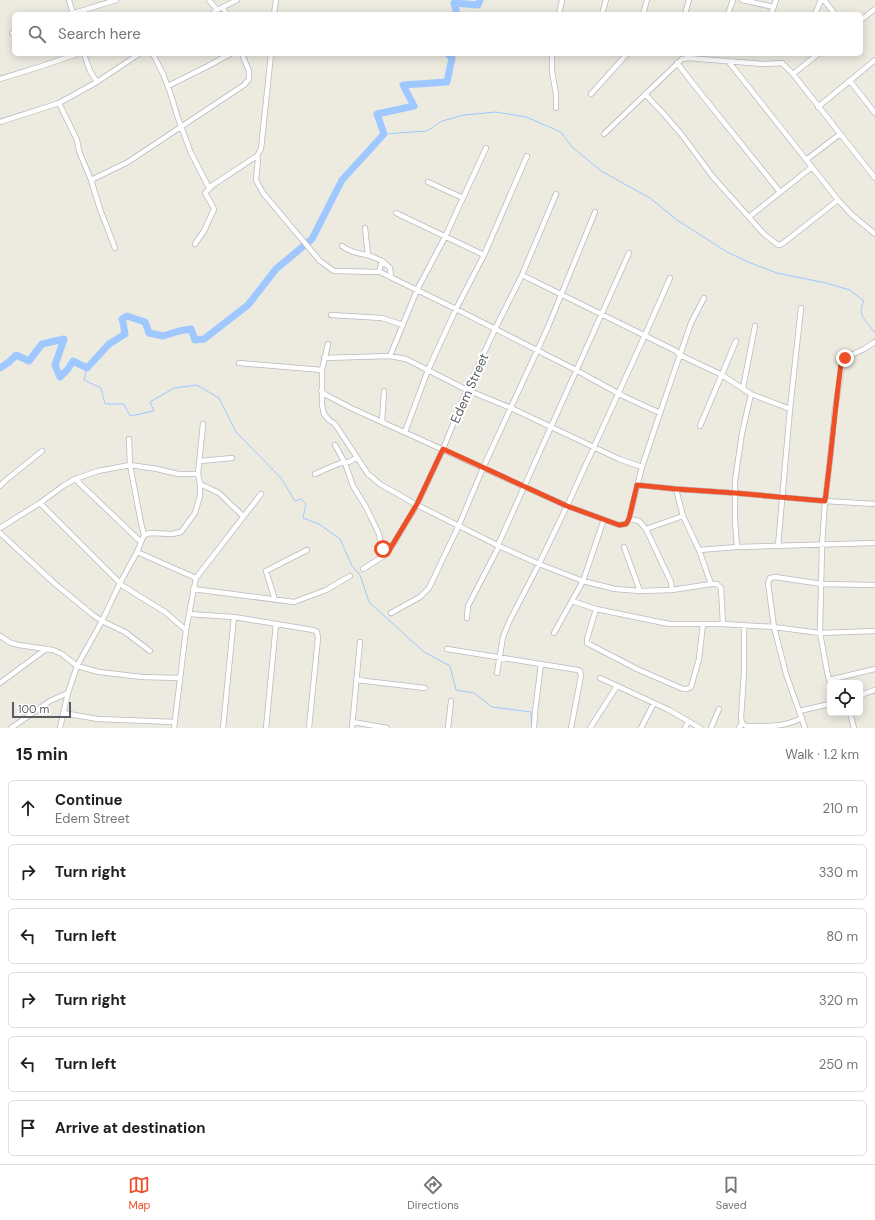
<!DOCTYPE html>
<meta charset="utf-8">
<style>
body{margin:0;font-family:"DM Sans",sans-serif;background:#f6f6f6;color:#202124}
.controls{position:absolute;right:12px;bottom:12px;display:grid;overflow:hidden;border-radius:6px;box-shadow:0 2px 10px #0003}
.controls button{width:36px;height:36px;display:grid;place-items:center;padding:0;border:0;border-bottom:1px solid #e0e0e0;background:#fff;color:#202124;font:20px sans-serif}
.scale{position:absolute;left:12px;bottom:10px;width:59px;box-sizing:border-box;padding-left:4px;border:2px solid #595c62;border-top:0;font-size:11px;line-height:14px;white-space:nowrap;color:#595c62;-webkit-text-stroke:3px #fff;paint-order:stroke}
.stop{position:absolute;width:12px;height:12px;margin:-9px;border:3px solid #ed4f26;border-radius:50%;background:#fff}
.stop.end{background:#ed4f26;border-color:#fff;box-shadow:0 1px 4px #0008}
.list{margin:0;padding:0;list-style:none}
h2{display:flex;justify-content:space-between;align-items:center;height:52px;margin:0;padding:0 16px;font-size:17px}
h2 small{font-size:13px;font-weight:400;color:#757577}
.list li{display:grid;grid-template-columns:26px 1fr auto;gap:12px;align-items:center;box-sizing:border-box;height:56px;margin:0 8px 8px;padding:0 8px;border:1px solid #e0e0e0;border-radius:6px}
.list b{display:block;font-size:15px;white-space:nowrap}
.list p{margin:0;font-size:13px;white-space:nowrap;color:#757577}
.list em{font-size:13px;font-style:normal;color:#757577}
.icon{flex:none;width:22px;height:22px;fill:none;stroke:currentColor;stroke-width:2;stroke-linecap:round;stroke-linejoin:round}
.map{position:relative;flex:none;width:875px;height:728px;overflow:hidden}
.search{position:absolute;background:#fff;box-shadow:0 2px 10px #0003;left:12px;right:12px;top:12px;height:44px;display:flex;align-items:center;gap:10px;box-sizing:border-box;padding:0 14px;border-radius:6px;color:#757577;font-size:15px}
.sheet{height:436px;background:#fff}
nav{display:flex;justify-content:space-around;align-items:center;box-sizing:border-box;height:56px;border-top:1px solid #e0e0e0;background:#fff;font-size:11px;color:#757577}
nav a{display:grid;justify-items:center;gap:2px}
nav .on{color:#ed4f26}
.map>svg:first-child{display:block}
</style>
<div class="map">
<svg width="875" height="728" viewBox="0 0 875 728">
<rect width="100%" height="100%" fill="#edebe0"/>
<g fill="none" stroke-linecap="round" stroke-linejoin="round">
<path stroke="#9ec8ff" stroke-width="1" d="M384 134 427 131 442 121 464 115 496 112 526 117 561 132 572 147 601 171 650 198 677 220 727 252 748 262 777 273 826 283 850 290 864 301C856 316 867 321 875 333
M87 368 84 380 101 388 105 404H124L130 416 154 411 150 402 174 388 197 385 219 398 236 432 281 478 295 501 301 499 306 504 303 518 319 524 340 539 352 566 360 575 369 602 424 652 450 666 456 690 474 693 492 707 531 712 532 728"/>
<path stroke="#9ec8ff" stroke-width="7" d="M457 14 454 3 478 5 480 0
M0 368 9 362 16 355 29 361 42 344 64 339 55 365 60 377 68 369 73 361 87 368 109 344 125 334 123 322 122 319 127 316 145 322 149 333 163 336 179 331 191 329 195 340 204 339 248 305 276 269 312 239 342 180 384 134 377 114 414 106 403 85 447 82 452 58 448 54"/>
<g stroke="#b8bac0" stroke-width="6">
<path id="street" d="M69 0 73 14
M209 0 217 10
M742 0 774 7
M824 0 835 14
M223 7 226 14
M71 14 116 0
M212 14 217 10 237 0
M274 14 276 0
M559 14 562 0
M602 14 606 0
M643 14 647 0
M685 14 689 0
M728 14 733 0
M771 14 776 0
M815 14 821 0
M861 20 875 9
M12 33H14
M84 54 90 71 97 82
M153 54 163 74 170 92 178 118 191 153 208 186 210 187 257 156 261 149 271 54
M552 54V71L556 94V108
M728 61 838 200 852 215 875 234
M677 63 698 90 780 192
M793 74 818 54
M0 79 45 65 77 54
M850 81 875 113
M168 86 208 66 230 54
M591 94 627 54
M645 94 663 113 682 135 713 177 764 234 778 245 782 244 838 200
M59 103 77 140 79 151 91 180 100 209 115 248
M818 107 875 60
M0 122 59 103 97 82 139 54
M604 134 682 59 688 58 763 64 782 63 793 74 875 178
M257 156 258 160 256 180 263 193 320 261 334 271 380 272 456 309 576 370 623 396 660 413
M806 160 840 134
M91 180 128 162 244 85 249 79V71L242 54
M428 182 463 198
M396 213 484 255
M749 217 812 167
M365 228 368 255
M195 244 204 231 214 209 211 203 205 193 211 187
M342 246C350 252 357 253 367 255 372 256 377 259 382 261L379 272
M382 261 390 268 391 277
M522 275 676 351 680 355 722 375 751 394 790 409
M331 315 382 318 403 325
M328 344 322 370V405L324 414 329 420 335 424 368 474 380 484 417 505 499 546 539 564 583 581 615 589 640 591 672 590 711 584H717L721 588 723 624
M390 356 417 290 445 237 486 148
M324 358 390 356 406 359 467 390 511 408 619 459 642 467
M239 363 322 370
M743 388 755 326
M321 391 326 395 351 408 567 506 619 525 626 524 629 519 642 467 660 413 691 323 704 298
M382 422 384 391
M700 426 736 341
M405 432 428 370 456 309 484 255 527 156
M129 439 130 465 141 523 144 535
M335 445 345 463 353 486 366 507 379 534 381 544 387 554
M200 461 232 458
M315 474 333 466 341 463 349 462 356 458
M75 479 141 542
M200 484 219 493 243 516
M637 485 676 489 735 493 825 501 875 504
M0 486 6 480 42 451
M676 489 683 516 699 550 711 584
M40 503 123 586 165 612 186 630
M629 519 639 521 646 529 671 582 672 590
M0 528 40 503 63 486 75 479 98 471 130 465 157 469 178 474H198
M646 529 683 516
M0 533 54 583 93 615 102 621 125 632 150 651
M498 545 629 253
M778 546 790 409 801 308
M624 547 640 591
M737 547 735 520V481L742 433 751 394
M699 550 737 547 875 543
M137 552 144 535 150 533 172 534 181 532 195 513 200 496V484L198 474 203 424
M363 569 387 554 417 505 443 449 467 390 495 329 522 275 556 194
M193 589 294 602 326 590 350 576
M275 600 266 571 307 550
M572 601 596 609 669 624H723L774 627 820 633 875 631
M596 609 587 639V643L637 669 683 689H687L691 687 699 659 703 624
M391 613 420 597 429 588 459 525 483 468 548 327 595 212
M189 614 234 617 313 630 317 632 318 638 309 728
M467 618 468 606 499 546
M554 633 583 581 604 519
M0 636 11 643 19 645 53 650 62 654 77 666 99 672 142 677 180 678
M447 649 578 670 580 671 581 676 571 728
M497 673 503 637 509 622 539 564 567 506 645 335 670 278
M600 678 669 710 700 728
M357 680 425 688
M829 680 875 669
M0 683 46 649
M830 683 827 671 820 633 822 545 825 501 830 460 835 409 843 360 845 358 864 349 875 342
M860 695 875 690
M799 711 830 704
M63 713 98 719 175 722
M850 713 854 728
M353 722 387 728
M742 723 746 726C769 726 781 728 802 718
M11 728 50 701 68 693
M60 728 68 693 77 666 102 621 120 583 137 552 196 578
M174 728 186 630 196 578 261 494
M223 728 234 617
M266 728 276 624
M352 728 360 642
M448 728 451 701
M534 728 535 712 541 664
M590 728 617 686
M641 728 654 703
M685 728 688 722
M711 728 719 709
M739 728 742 723 741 718 744 672V626
M805 728 786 674 774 627 768 583 770 578 775 577 822 584 875 585"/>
</g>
<use href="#street" stroke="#fff" stroke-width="4.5"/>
</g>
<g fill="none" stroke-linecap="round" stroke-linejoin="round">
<path stroke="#ed4f26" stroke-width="5" d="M383 549 387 554 417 504 443 449 567 506 619 525 626 524 629 519 637 485 676 489 735 493 825 501C831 455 835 409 841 364L845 358"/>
</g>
<g text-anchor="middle" stroke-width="4" stroke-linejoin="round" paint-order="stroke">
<g font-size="13" fill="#595c62" stroke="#fff">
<text transform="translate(469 388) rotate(-66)" y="5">Edem Street</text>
</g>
</g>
</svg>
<div class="controls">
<button><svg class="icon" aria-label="locate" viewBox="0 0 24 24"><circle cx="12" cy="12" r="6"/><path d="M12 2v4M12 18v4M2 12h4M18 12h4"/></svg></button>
</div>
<div class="scale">100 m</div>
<div class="stop" style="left:383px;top:549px"></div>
<div class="stop end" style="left:845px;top:358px"></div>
<div class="search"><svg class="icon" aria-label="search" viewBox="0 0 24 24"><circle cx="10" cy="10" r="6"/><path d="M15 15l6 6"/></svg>Search here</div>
</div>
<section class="sheet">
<h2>15 min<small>Walk · 1.2 km</small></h2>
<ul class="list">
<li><svg class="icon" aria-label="ahead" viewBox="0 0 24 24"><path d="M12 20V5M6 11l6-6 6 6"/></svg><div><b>Continue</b><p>Edem Street</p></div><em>210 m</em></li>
<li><svg class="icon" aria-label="right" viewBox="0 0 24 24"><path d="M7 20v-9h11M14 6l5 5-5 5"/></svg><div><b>Turn right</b></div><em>330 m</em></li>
<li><svg class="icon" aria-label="left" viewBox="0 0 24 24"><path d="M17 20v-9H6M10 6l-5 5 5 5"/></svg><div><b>Turn left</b></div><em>80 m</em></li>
<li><svg class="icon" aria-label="right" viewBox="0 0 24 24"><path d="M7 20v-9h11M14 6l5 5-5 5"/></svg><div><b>Turn right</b></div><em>320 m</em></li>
<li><svg class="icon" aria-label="left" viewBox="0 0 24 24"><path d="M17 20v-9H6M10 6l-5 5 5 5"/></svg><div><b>Turn left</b></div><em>250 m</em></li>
<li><svg class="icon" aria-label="arrive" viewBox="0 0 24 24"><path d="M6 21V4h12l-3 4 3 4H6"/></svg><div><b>Arrive at destination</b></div></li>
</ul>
</section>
<nav>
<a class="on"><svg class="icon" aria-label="map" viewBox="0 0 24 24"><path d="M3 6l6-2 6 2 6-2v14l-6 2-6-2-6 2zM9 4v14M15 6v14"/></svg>Map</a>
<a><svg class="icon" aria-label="directions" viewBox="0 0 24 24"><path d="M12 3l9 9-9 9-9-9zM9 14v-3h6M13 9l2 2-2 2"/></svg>Directions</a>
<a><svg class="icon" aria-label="saved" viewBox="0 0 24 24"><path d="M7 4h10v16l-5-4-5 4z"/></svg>Saved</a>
</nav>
